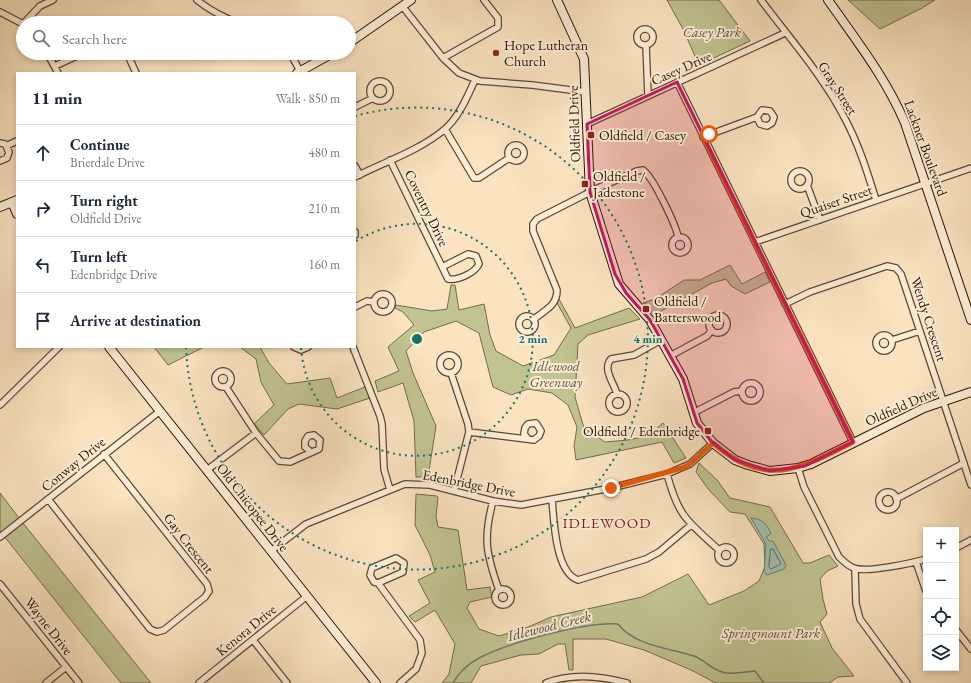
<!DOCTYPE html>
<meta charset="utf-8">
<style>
body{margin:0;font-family:"EB Garamond",serif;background:#f2f2f3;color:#1f2937}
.controls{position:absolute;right:12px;bottom:12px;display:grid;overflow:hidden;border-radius:0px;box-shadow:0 2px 6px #0003}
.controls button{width:36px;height:36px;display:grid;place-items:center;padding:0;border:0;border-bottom:1px solid #e0e1e3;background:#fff;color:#1f2937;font:20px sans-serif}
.stop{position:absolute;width:12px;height:12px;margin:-9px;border:3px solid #ea580c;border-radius:50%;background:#fff}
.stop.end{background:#ea580c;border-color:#fff;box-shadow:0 1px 4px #0008}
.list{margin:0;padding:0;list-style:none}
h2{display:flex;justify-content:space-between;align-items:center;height:52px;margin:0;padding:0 16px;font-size:17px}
h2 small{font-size:13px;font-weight:400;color:#747a83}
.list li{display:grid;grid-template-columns:26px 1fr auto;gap:12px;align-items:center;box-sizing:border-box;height:56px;padding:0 16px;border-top:1px solid #e0e1e3}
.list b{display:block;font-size:15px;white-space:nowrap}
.list p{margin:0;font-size:13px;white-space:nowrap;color:#747a83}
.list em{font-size:13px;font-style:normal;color:#747a83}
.icon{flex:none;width:22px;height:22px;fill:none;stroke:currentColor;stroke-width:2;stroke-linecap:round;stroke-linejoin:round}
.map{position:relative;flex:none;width:971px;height:683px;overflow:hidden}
.search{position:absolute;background:#fff;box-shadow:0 2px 6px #0003;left:16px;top:16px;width:340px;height:44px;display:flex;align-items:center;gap:10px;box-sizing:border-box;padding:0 14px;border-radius:22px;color:#747a83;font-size:15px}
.panel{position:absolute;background:#fff;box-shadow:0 2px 6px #0003;left:16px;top:72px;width:340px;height:276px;border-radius:0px}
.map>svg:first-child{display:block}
</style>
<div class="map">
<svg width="971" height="683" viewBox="0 0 971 683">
<rect width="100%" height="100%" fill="#fbe3c0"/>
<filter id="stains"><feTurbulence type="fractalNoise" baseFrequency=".005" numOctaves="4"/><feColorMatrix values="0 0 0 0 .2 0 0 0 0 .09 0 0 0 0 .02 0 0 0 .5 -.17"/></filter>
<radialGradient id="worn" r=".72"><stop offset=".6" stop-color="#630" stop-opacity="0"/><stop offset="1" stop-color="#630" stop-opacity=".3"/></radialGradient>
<path fill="#c1c391" stroke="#746b4c" d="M667 0H719L750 41 699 65 683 29Z
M848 0H935L922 8 880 29Z
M730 265 742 284 765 272 770 282 745 294 731 286 726 279 712 283 654 315 643 303 655 299 684 280H700Z
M451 285H455L459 310 484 304 490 335 496 351 523 366 554 355 571 328 557 303 559 299 575 328 629 308 640 319 588 335 578 344 575 397 584 428 605 442 628 440 648 436 663 423 686 458 674 463 662 442 576 460 574 446 577 427 568 405 552 393 528 389 511 395 493 387 479 333 456 321 424 332 406 351 413 373 436 426 428 477H416L414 421 403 383 378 392 375 381 399 371 388 347 414 325 403 312 395 308 396 305 432 311 447 309Z
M154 347H204L168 365Z
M240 347H260L269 363 287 384 330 378 337 398 365 387 370 398 337 409 299 404 288 409 264 435 254 424 274 405 261 382 256 359Z
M699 463 717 480 730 498 770 507 803 563H810L829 555 838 566 827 571 820 579 823 599 827 614 820 622 832 648 854 676 838 677 829 683H716L691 670 644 650 606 639H573V670H569L565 644H558L539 654 521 655 481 666 471 683H442L449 674 455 644 435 610 415 622 409 616 430 603 418 580 435 572 430 555 415 525 416 494 437 496 438 498 436 516 438 527 458 530 467 590 490 587 492 597 470 602 467 608 479 629 499 636 528 627 551 617 642 597 688 574 709 605 744 591 759 581 765 567 764 544 745 514 730 512 709 490 696 472Z
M0 493 19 518 151 683H121L0 531Z"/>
<path fill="#9fbeb0" stroke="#6f7a6c" d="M751 518C762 519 767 523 771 534L766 537 769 541H773L786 565 784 569 767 575 764 572 766 544Z"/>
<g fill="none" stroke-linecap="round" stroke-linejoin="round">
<path stroke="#64685b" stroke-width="1" d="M771 549H773L781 564 771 569 769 567Z"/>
<path stroke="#6f7a6c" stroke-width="1.5" d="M453 683C459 672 468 664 479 658 508 643 586 621 618 624 635 646 669 648 694 656 705 660 714 672 727 673 736 674 746 672 755 671L764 683"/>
<g stroke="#5d4734" stroke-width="8">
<path id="street" d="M197 0C210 11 223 17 238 23
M761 0C787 35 823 76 843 115 858 142 867 171 876 200
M403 7 443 58 459 73 480 81 532 85 586 92
M0 12 23 24
M24 23 40 6 53 0
M637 37a8 8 0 1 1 16 0a8 8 0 1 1-16 0Z
M646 45 648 96
M47 53 58 73
M127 53 136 73
M290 53 300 71
M443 58 498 27V18L484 0
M55 66 83 53
M370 91a10 10 0 1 1 20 0a10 10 0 1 1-20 0Z
M677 82 853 442
M355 107 373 98
M587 124 785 33
M445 129 474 178H479L509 158
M703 137 757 117 762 110 770 111 774 117 772 123 767 126 760 124 757 117
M0 143 5 144 9 152 7 158 0 161
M508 153a8 8 0 1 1 16 0a8 8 0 1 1-16 0Z
M6 146 17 141
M390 160 448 279C457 281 475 273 479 264L476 256 468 254 442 267
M355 166 360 175
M791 180a9 9 0 1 1 18 0a9 9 0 1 1-18 0Z
M355 177C384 162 419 151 445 129 459 117 467 97 475 80
M807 185 820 220
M355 232V235
M672 245a8 8 0 1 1 16 0a8 8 0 1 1-16 0Z
M755 242 971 168
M374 303a9 9 0 1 1 18 0a9 9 0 1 1-18 0Z
M785 304 810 292 887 266 896 268 901 274 971 485
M355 307 367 301 374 302
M709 324a9 9 0 1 1 18 0a9 9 0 1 1-18 0Z
M519 324a8 8 0 1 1 16 0a8 8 0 1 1-16 0Z
M534 319C545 310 557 306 557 290L533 231V224L537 219 598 188 637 171 643 170C653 177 676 225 678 237
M876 343a8 8 0 1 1 16 0a8 8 0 1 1-16 0Z
M892 340 920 331
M294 347 301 350 308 347
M353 347 380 416 382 424 384 469 390 490
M440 364a9 9 0 1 1 18 0a9 9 0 1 1-18 0Z
M670 356 707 336 712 330
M215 379a8 8 0 1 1 16 0a8 8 0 1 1-16 0Z
M451 373 468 424 469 432 454 491
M742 392a9 9 0 1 1 18 0a9 9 0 1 1-18 0Z
M226 387 256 433 279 461 290 462 319 449 320 440 314 435 308 436 305 441V447L311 452
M617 394C614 383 602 369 611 359L634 355 661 340
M609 403a9 9 0 1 1 18 0a9 9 0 1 1-18 0Z
M0 405 59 347
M693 413 734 392 742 391
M469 432 534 440 539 436 541 431 536 423 528 424 525 428 524 434 528 439
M798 468 804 487 839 557C843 561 848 566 854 568 866 573 913 563 926 559
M207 470 256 433
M667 474C678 516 687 521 719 550
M879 501a9 9 0 1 1 18 0a9 9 0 1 1-18 0Z
M48 499 150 629 157 632 164 630 205 597 209 591 207 584 104 454
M896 499 964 463
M552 500C554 520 555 572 578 580L646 559 659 552 691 525
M493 501C483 538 486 554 499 590
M0 537 160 411
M718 555a8 8 0 1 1 16 0a8 8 0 1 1-16 0Z
M956 548 971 540
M271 551 306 524 405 484 430 485 493 501 521 505 611 488 667 474 690 464 713 443
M916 562 926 591
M855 569 856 604 860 619 907 683
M378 583 403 572 404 563 396 558 372 568 370 575 374 582 378 583 420 640 422 653 416 669 400 683
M0 584 79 683
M495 597a8 8 0 1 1 16 0a8 8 0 1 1-16 0Z
M956 630 971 649
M253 640 287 683
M46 683 66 667
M199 683 307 596
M546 683C571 673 601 676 627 683"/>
</g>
<g stroke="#281306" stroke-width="10">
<path id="secondary" d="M557 0 584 59 590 192 619 284 650 320 683 379 697 423 713 443 735 460 748 465 770 471 798 468 811 464 924 408 971 392
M828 0C856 40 886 78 905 123L971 320
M349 43 411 0
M297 73 333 53
M12 202 17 214
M0 207 17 200
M109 347 376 683"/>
</g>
<use href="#street" stroke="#fcedd6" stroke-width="5.5"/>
<use href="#secondary" stroke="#fcedd6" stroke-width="8"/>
</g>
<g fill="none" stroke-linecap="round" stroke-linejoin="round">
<path stroke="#ea580c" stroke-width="5" d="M611 488 682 468 690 464 713 443C765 488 799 470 853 442L703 137 709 134"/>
</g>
<path fill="#c2185b" fill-opacity="0.2" stroke="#c2185b" stroke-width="3" stroke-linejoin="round" d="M677 82 853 442 805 466 770 471 735 460 711 441 697 423 683 379 650 320 626 293 615 274 590 192 587 124Z"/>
<g fill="none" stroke="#0f766e" stroke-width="2" stroke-dasharray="2 4">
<path d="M356 241A116 116 0 1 1 301 347"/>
<path d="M355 116A231 231 0 1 1 186 347"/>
</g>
<g fill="#8f2418" stroke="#fcedd6" stroke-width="1.5">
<circle cx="496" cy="53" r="4"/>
<rect x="587" y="131" width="8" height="8" rx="2"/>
<rect x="581" y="180" width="8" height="8" rx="2"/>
<rect x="642" y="305" width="8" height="8" rx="2"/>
<rect x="704" y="427" width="8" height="8" rx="2"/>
</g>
<g text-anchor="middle" stroke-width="4" stroke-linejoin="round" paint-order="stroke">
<g font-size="14" font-style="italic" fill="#5e5137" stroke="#fcedd6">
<text x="712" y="37">Casey Park</text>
<text x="556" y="371">Idlewood<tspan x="556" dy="16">Greenway</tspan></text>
<text x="771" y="638">Springmount Park</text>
</g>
<g font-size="14" fill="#281306" stroke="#fcedd6" text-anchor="start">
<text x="504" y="50">Hope Lutheran<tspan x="504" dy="16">Church</tspan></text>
<text x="599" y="140">Oldfield / Casey</text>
<text x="593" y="181">Oldfield /<tspan x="593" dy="16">Jadestone</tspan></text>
<text x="654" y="306">Oldfield /<tspan x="654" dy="16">Batterswood</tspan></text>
<text x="700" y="436" text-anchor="end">Oldfield / Edenbridge</text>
</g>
<g font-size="14" fill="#281306" stroke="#fcedd6">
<text transform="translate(681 68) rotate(-24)" y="5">Casey Drive</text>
<text transform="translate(838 88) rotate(57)" y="5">Gray Street</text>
<text transform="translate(574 124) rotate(-92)" y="5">Oldfield Drive</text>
<text transform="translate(926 148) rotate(70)" y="5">Lackner Boulevard</text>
<text transform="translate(836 201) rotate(-19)" y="5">Quaiser Street</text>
<text transform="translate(427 208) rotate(64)" y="5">Coventry Drive</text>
<text transform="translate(929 319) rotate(72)" y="5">Wendy Crescent</text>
<text transform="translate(901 406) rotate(-24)" y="5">Oldfield Drive</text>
<text transform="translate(73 464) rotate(-39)" y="5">Conway Drive</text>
<text transform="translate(469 483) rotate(11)" y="5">Edenbridge Drive</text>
<text transform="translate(253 507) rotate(52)" y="5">Old Chicopee Drive</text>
<text transform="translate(189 543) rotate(52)" y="5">Gay Crescent</text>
<text transform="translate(49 626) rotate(52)" y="5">Wayne Drive</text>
<text transform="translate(246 630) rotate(-39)" y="5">Kenora Drive</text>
</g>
<g font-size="15" letter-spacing="1" fill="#7a1f14" stroke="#fcedd6">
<text x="607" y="528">IDLEWOOD</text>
</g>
<g font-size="15" font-style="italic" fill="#524f42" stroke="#fcedd6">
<text transform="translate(549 626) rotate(-14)" y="5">Idlewood Creek</text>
</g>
</g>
<circle cx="417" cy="339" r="6" fill="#0f766e" stroke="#fcedd6" stroke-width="2"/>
<g font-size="12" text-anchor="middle" font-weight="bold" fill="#0f766e" stroke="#fcedd6" stroke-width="4" stroke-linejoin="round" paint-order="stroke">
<text x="533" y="343">2 min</text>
<text x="648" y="343">4 min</text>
</g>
<rect width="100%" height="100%" filter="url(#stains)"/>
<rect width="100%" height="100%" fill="url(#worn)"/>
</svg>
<div class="controls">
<button>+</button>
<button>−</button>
<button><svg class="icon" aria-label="locate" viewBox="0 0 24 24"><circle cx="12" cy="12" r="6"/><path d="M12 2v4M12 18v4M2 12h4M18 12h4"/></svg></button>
<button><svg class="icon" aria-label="layers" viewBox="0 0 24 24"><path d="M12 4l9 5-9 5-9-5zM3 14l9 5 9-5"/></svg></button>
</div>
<div class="stop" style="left:709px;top:134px"></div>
<div class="stop end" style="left:611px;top:488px"></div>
<div class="search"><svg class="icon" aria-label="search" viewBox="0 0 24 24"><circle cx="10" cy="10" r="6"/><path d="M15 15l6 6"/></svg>Search here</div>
<section class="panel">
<h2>11 min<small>Walk · 850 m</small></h2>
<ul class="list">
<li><svg class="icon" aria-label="ahead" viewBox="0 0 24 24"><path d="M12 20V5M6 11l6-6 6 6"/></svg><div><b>Continue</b><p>Brierdale Drive</p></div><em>480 m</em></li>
<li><svg class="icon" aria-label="right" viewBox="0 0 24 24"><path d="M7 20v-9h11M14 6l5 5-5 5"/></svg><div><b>Turn right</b><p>Oldfield Drive</p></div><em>210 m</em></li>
<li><svg class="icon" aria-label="left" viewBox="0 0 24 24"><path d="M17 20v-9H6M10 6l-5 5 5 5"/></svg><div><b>Turn left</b><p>Edenbridge Drive</p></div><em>160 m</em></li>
<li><svg class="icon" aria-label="arrive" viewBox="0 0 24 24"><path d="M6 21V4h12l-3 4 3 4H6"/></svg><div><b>Arrive at destination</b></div></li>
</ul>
</section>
</div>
